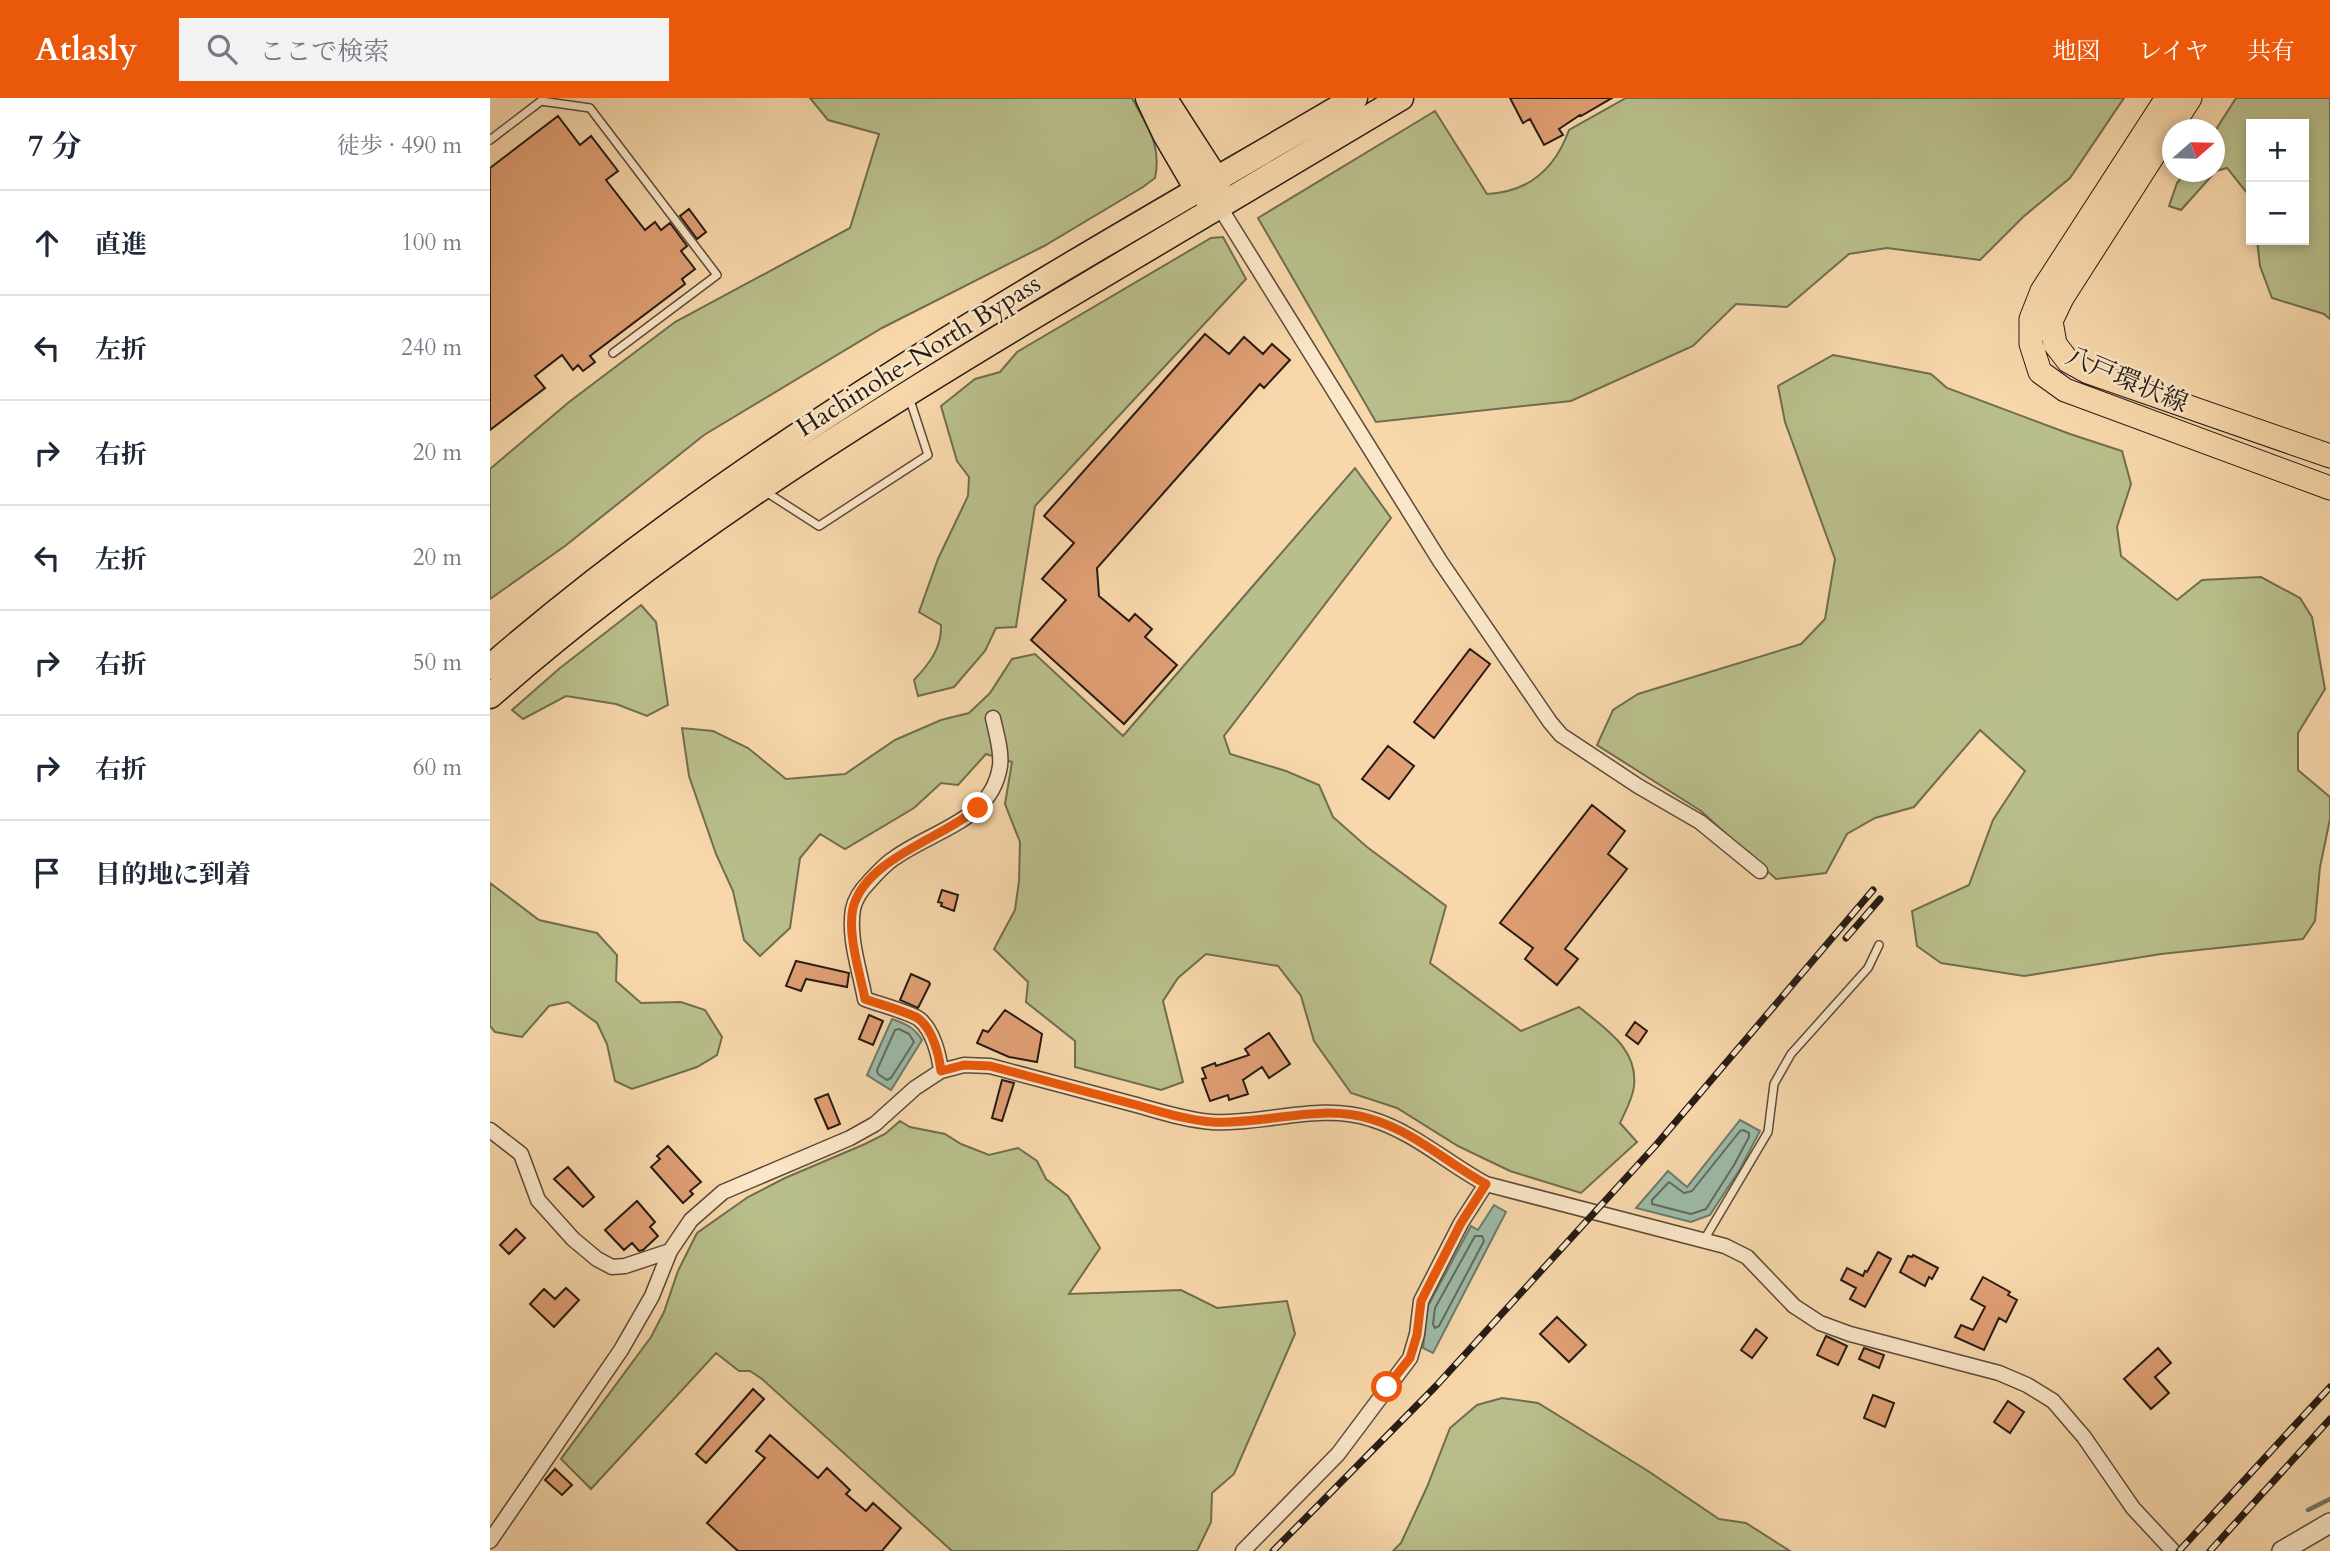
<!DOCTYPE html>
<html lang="ja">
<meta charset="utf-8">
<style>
body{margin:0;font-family:Cardo,"Noto Serif JP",serif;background:#f2f2f3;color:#1f2937}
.controls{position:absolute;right:21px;top:21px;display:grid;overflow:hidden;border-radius:0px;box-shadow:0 4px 10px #0003}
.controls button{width:63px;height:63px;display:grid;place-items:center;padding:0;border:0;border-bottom:2px solid #e0e1e3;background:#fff;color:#1f2937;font:35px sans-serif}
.compass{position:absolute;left:1672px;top:21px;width:63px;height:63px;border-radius:50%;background:#fff;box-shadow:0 4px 10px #0003;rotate:70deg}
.stop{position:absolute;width:21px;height:21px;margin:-16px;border:5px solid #ea580c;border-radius:50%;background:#fff}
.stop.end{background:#ea580c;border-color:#fff;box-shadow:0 2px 7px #0008}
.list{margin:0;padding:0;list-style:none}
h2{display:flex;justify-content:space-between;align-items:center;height:91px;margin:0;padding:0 28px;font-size:30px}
h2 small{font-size:23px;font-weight:400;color:#747a83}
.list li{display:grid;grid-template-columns:46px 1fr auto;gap:21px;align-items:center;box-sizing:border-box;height:105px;padding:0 28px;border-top:2px solid #e0e1e3}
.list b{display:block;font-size:26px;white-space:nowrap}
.list em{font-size:23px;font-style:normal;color:#747a83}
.icon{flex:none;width:38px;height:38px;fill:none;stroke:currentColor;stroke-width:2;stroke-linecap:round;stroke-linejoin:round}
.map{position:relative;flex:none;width:1840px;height:1453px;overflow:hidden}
header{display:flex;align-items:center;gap:42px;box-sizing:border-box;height:98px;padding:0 35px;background:#ea580c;color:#fff}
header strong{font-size:33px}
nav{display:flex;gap:38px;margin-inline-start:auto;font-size:24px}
.search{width:490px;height:63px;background:#f2f2f3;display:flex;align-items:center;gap:18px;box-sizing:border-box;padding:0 24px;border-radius:0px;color:#747a83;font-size:26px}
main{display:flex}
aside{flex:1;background:#fff}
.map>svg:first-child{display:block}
</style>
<header>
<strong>Atlasly</strong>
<div class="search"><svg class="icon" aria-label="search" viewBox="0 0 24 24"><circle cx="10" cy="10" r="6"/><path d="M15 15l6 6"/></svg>ここで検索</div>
<nav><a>地図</a><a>レイヤ</a><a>共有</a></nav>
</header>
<main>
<aside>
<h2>7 分<small>徒歩 · 490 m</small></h2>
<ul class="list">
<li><svg class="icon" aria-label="ahead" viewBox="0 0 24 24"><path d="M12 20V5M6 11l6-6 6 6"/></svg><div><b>直進</b></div><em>100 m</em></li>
<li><svg class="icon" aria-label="left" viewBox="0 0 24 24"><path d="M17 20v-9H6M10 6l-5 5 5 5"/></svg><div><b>左折</b></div><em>240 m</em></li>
<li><svg class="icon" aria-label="right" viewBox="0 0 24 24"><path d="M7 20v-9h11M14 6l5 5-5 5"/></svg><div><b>右折</b></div><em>20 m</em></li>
<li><svg class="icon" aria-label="left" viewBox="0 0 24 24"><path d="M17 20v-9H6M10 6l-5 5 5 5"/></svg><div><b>左折</b></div><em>20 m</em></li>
<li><svg class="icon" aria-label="right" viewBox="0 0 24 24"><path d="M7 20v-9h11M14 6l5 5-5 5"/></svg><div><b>右折</b></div><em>50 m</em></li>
<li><svg class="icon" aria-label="right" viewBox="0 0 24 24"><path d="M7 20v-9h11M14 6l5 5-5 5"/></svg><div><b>右折</b></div><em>60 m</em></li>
<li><svg class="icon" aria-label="arrive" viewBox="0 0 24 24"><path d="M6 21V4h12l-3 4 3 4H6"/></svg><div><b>目的地に到着</b></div></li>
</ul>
</aside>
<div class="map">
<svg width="1840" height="1453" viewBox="0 0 1840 1453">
<rect width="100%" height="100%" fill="#f8d8ab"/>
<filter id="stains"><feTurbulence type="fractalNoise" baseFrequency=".00286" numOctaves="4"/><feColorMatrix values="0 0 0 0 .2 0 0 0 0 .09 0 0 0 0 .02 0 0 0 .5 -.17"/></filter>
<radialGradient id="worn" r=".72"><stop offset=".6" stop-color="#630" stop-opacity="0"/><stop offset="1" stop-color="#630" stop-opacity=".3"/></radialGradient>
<path fill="#b9bf8c" stroke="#706d50" stroke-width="2" d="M320 0H642C657 28 672 47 665 80L653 89 554 148 392 230 214 337 75 448 0 501V371L79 304 185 224 360 130 389 36 338 22Z
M1136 0H1634L1580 80 1533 119 1490 162 1397 150 1359 156 1297 209 1246 206 1203 248 1081 303 886 324 768 120 945 13 997 96C1038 94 1065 71 1079 32Z
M1746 0H1840V221L1834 216 1782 200 1770 168 1767 142H1814V26H1761V100L1737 70 1726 73 1691 112 1679 108 1687 85 1696 74H1724L1725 33Z
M733 139 756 181 545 408 526 529 506 530 495 553 464 589 428 598 424 582C439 566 452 550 451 527L429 514 448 461 478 398 479 379 467 363 451 308 485 281 510 274 527 254 721 140Z
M1343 257 1441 276 1457 290 1580 336 1632 353 1641 386 1627 429 1631 458 1687 502 1712 482 1771 479 1810 500 1822 519 1835 591 1808 635V672L1840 699V721L1830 769 1825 823 1813 841 1671 856 1534 878 1451 865 1427 848 1422 813 1479 787 1503 722 1535 673 1490 632 1424 709 1385 720 1357 736 1336 775 1286 781 1211 713 1107 647 1123 612 1148 596 1311 546 1335 521 1345 461 1295 324 1288 288Z
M865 370 901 420 734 638 740 656 796 673 829 687 843 719 877 749 956 808 940 865 1031 933 1089 909C1115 931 1148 950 1144 988 1143 1000 1135 1014 1130 1025L1147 1044 1091 1095 1020 1073 968 1048 907 1010 861 995 824 943 811 898 788 868 716 856 688 880 673 903 693 984 671 992 585 969V943L536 904 538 884 504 851 525 812 529 783 530 744 515 706 522 664 496 656 468 687 451 685 424 710 355 751 330 736 310 760 300 830 270 858 254 842 243 793 226 756 199 678 192 630 223 633 258 650 296 681 355 676 405 642 451 622 479 615 500 595 522 561 545 556 633 638Z
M151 507 166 524 178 607 157 618 126 606 76 598 33 621 22 612 70 570Z
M0 785 49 822 107 835 127 857 126 883 151 905 191 904 215 912 232 939 227 957 207 969 142 991 125 983 117 946 107 925 78 904 59 908 32 939 5 934 0 928Z
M410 1023 420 1029 455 1036 471 1046 499 1057 528 1050 547 1063 556 1081 578 1098 610 1150 579 1196 691 1192 727 1210 797 1203 805 1236 744 1376 722 1395 721 1424 707 1453H462L272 1281 260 1273H249L226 1255 101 1391 71 1361 161 1239 174 1214 188 1173 207 1135 258 1099 295 1080 375 1046 395 1036Z
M1012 1300 1048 1305 1158 1373 1229 1421 1256 1425 1300 1453H903L911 1445 937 1389 960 1330 987 1307Z"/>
<path fill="#9dbaa7" stroke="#6d7a6d" stroke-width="2" d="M402 921C416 926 424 929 432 942L401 992 377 977Z
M1250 1022 1270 1033 1250 1071 1220 1117 1201 1124 1146 1110 1178 1073 1197 1089Z
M1004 1107 1016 1114 943 1255 933 1250 938 1208 981 1128 988 1132Z"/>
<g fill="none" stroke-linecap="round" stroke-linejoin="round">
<path stroke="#626a5e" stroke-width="2" d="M409 931 419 936 424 944 401 980 397 982 388 976 387 972 405 932Z
M1253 1032 1259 1035V1039L1244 1067 1216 1111 1201 1116 1162 1106V1102L1179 1084 1194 1095 1202 1093 1250 1033Z
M985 1138H992L994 1143 949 1228 945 1230 943 1226 945 1210Z"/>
<path stroke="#6d7a6d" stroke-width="4.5" d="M1818 1412 1840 1401"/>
</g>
<path fill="#e09f74" stroke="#261b15" stroke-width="2" d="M1020 0H1122L1091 18 1090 17 1069 31 1073 37 1054 47 1040 21 1033 25Z
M68 18 90 47 101 38 128 73 116 82 155 132 165 124 171 132 180 125 197 148 191 153 205 171 192 181 195 186 100 258 105 264 93 273 88 267 83 272 72 257 45 278 55 290 0 332V70Z
M199 111 216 134 207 141 190 118Z
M715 236 739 256 754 239 773 256 782 246 800 262 774 290 770 286 607 470 609 498 639 523 645 516 662 531 655 539 687 567 634 626 541 542 576 502 552 481 584 445 554 418Z
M980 551 1000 566 944 640 924 624Z
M898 648 924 668 899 701 872 681Z
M1102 707 1135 733 1118 756 1137 771 1075 851 1088 861 1067 887 1035 861 1043 850 1010 825Z
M452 792 468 797 464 813 451 808 452 805 448 804Z
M306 863 359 875 357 889 316 881 311 893 296 888Z
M421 876 439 884 440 886 428 910 410 902Z
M515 912 552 936 547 964 519 959 487 945 493 932 498 934Z
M379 917 393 923 383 947 369 941Z
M1145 924 1157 933 1148 946 1136 937Z
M779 935 800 966 779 980 772 969 753 982 758 996 739 1002 738 997 720 1003 712 981 716 980 712 970 725 965 726 968 759 957 755 951Z
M512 982 524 985 512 1023 502 1020Z
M338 996 350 1026 338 1031 325 1001Z
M178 1048 211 1084 200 1093 203 1096 193 1105 161 1069 170 1061 167 1058Z
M78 1069 104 1099 93 1109 64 1081Z
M147 1103 165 1124 160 1129 168 1138 153 1152 149 1153 142 1145 134 1152 115 1132Z
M26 1131 35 1140 19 1156 10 1147Z
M1388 1154 1401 1161 1375 1209 1360 1201 1366 1190 1351 1182 1357 1170 1373 1178 1375 1173 1377 1174Z
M1423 1157 1448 1170 1442 1181 1439 1179 1435 1188 1410 1174 1418 1158 1422 1159Z
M1493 1179 1520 1194 1518 1197 1527 1202 1516 1224 1509 1220 1494 1252 1465 1239 1471 1227 1483 1232 1495 1209 1481 1201Z
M76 1190 89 1202 64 1229 40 1206 54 1191 65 1201Z
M1067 1219 1096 1247 1079 1264 1050 1236Z
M1266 1231 1277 1240 1262 1260 1251 1252Z
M1336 1238 1357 1248 1348 1267 1327 1257Z
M1374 1250 1394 1257 1389 1270 1369 1261Z
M1668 1250 1681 1265 1665 1279 1679 1295 1661 1311 1634 1281Z
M263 1291 274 1301 216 1365 206 1356Z
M1383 1297 1404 1305 1395 1329 1374 1320Z
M1518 1303 1534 1314 1520 1335 1504 1324Z
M280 1337 328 1380 337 1370 360 1392 356 1396 376 1413 383 1405 411 1430 392 1453H248L217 1425 275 1360 266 1353Z
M65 1371 82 1387 72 1397 55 1382Z"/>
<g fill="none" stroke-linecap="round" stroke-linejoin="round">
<g stroke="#5a4a3a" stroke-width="10">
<path id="service" d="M0 42 51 3 100 10 227 177 123 255
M276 394 329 428 438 357 419 299
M1214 1142 1278 1034 1284 986 1301 956 1378 870 1389 847"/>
</g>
<g stroke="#5a4a3a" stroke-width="17">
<path id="minor" d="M729 108 950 463 1060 624 1071 637 1148 688 1210 724 1270 773
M451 973C449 957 443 932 429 921 419 914 388 906 375 901 370 873 358 840 363 811 365 801 372 791 379 784 387 775 396 765 406 759 444 732 502 722 510 668 512 653 506 635 503 620
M0 1032 31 1056 48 1102 83 1141 107 1161 122 1169 135 1168 180 1153
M0 1443 131 1252 162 1198 180 1153 201 1122 233 1094 360 1040 385 1026 425 990 451 973 474 967 500 968C546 980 593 993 639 1005 666 1012 694 1022 722 1024 774 1027 830 1004 881 1021 924 1034 957 1065 996 1086L1235 1148 1257 1159 1304 1208 1330 1225 1360 1236 1509 1275 1537 1287 1563 1303 1594 1339 1643 1410 1683 1453
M753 1453 848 1356 920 1260 927 1236 931 1203 971 1125 996 1086"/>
</g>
<g stroke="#5a4a3a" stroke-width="22">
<path id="tertiary" d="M1792 1453 1840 1425"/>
</g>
<g stroke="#261b15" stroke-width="25">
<path id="primary" d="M1677 0 1552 193 1541 221V246L1550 274 1575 292 1840 390
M1700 0 1572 200 1561 223 1565 246 1578 263 1598 274 1840 358"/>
</g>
<g stroke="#261b15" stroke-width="27">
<path id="trunk" d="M0 569C260 343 569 174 865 0
M0 598C166 451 353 333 543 219 665 146 788 73 911 0"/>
</g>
<g stroke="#261b15" stroke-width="29">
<path id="motorway" d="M659 0 676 36 708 91 729 108 726 82 673 0"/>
</g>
<use href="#service" stroke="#fae6c8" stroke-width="7"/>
<use href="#minor" stroke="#fae6c8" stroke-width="14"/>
<use href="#tertiary" stroke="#fae6c8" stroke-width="19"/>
<use href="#primary" stroke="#f8d8ab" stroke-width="23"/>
<use href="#trunk" stroke="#f8d8ab" stroke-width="24"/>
<use href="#motorway" stroke="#f8d8ab" stroke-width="26"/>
<g stroke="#261b15" stroke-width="7">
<path id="rail" d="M1356 840 1390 801
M783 1453 946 1288 1166 1047 1383 792
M1689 1453 1840 1289
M1720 1453 1840 1321"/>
</g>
<use href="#rail" stroke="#fae6c8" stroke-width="4.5" stroke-dasharray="13" stroke-linecap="butt"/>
</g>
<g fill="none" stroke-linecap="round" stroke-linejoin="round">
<path stroke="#ea580c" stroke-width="9" d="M488 710C453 740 375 761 363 810 357 835 370 876 375 901 388 906 419 914 429 921 443 932 449 957 451 973L474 967 500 968C546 980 593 993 639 1005 666 1012 694 1022 722 1024 774 1027 830 1005 881 1021 925 1034 957 1065 996 1086L971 1125 931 1203 927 1237 920 1260 897 1289"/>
</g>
<g text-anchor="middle" stroke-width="5" stroke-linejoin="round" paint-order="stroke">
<g font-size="26" fill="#261b15" stroke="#fae6c8">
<text transform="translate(428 257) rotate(-32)" y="9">Hachinohe-North Bypass</text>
<text transform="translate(1637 281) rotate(23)" y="9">八戸環状線</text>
</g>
</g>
<rect width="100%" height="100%" filter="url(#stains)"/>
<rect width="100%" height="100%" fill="url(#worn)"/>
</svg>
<div class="controls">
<button>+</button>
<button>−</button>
</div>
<svg class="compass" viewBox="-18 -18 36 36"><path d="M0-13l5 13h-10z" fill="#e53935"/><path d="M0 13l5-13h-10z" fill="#747a83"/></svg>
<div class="stop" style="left:897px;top:1289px"></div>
<div class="stop end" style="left:488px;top:710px"></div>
</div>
</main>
